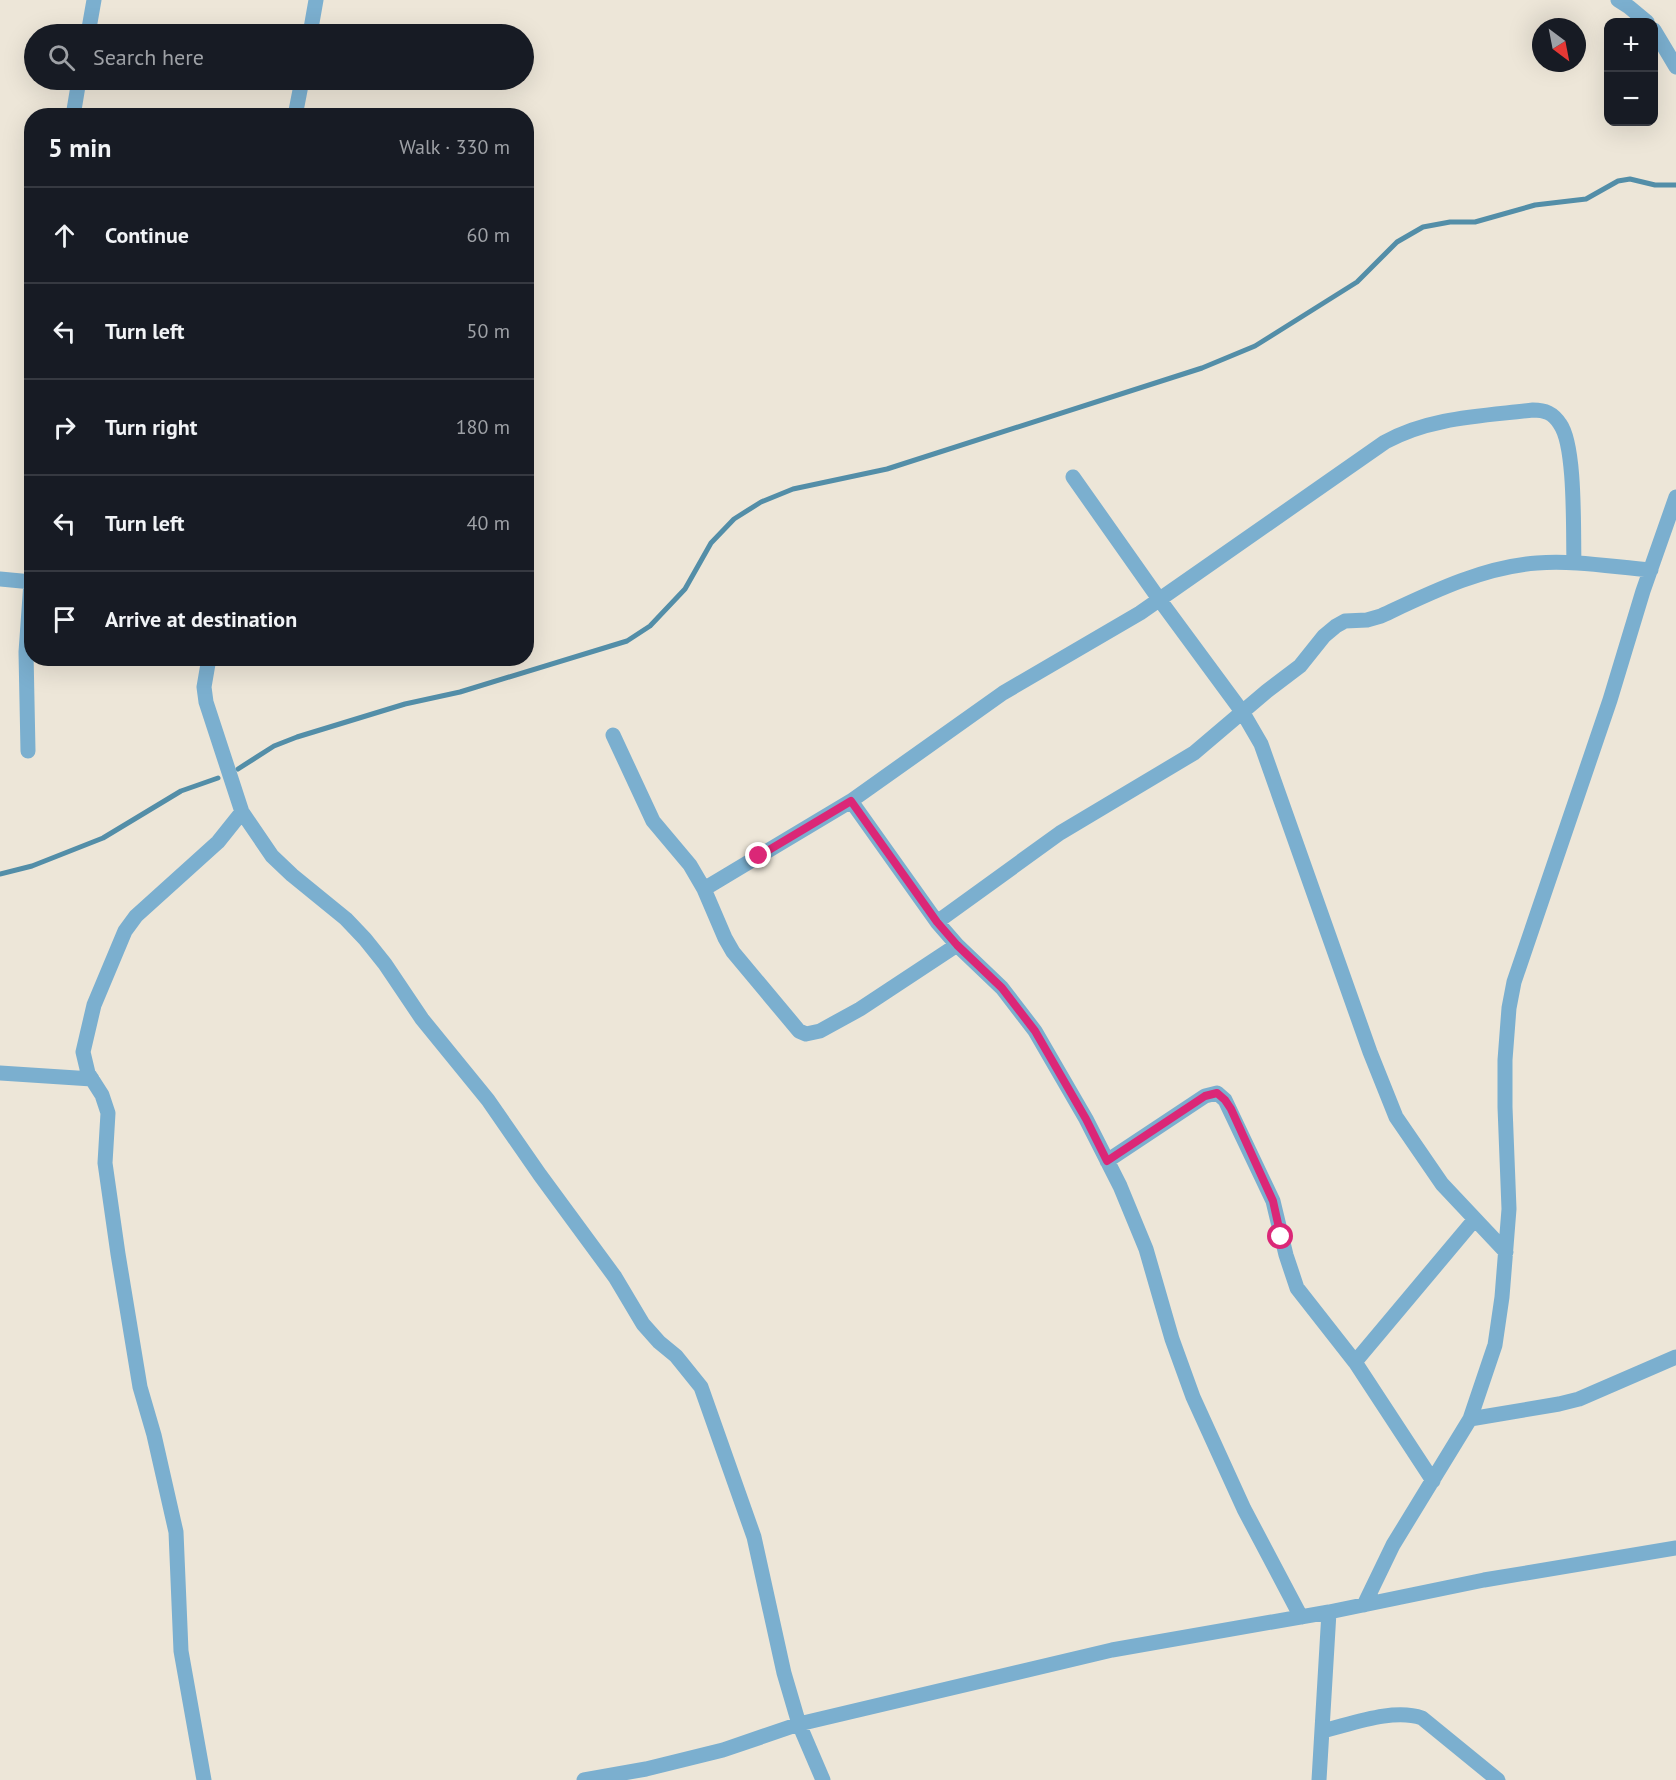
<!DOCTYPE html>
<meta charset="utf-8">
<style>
body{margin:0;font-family:"PT Sans",sans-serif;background:#242831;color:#f1f3f6}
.controls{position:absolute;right:18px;top:18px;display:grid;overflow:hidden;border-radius:12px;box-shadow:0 6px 24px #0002}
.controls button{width:54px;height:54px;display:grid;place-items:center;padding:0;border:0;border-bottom:2px solid #363941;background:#171b24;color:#f1f3f6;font:30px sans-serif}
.compass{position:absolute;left:1532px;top:18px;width:54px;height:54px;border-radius:50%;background:#171b24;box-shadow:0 6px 24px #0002;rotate:148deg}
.stop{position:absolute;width:18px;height:18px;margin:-14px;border:4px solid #db2777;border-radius:50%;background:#fff}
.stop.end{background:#db2777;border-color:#fff;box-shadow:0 2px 6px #0008}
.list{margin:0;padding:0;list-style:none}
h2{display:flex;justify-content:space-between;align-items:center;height:78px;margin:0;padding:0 24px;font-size:26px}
h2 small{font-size:20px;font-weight:400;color:#9ea1a6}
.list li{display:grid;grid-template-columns:39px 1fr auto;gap:18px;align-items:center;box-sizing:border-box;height:96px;padding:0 24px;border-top:2px solid #363941}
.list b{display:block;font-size:22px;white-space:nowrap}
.list em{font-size:20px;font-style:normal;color:#9ea1a6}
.icon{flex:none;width:33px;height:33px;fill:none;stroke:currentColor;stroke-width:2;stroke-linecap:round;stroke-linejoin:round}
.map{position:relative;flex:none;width:1676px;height:1780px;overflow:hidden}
.search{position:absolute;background:#171b24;box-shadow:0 6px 24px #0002;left:24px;top:24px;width:510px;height:66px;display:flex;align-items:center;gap:15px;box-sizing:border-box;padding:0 21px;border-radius:33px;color:#9ea1a6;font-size:22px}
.panel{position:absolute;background:#171b24;box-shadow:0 6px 24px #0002;left:24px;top:108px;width:510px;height:558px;border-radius:24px}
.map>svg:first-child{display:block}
</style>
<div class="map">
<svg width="1676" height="1780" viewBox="0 0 1676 1780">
<rect width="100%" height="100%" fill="#ede6d8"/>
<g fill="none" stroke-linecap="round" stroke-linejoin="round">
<path stroke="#538ea8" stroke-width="5" d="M238 769 274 746 297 737 405 704 460 692 627 641 650 626 685 589 711 543 734 519 761 502 793 489 887 469 1202 368 1255 346 1357 282 1397 242 1423 227 1450 222H1475L1535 205 1586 199 1618 181 1630 179 1655 185H1676
M0 874 32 866 103 838 181 791 218 778"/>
<path stroke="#7bafcf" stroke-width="15" d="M1618 0 1629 7 1647 22
M1654 30 1676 67
M88 34 94 0
M310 34 316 0
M73 116 79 80
M295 116 302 80
M1073 477 1159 599 1243 713 1261 744 1370 1052 1396 1117 1442 1184 1506 1252
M0 579 32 582
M209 658 204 687 206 702 242 812 272 856 292 875 346 919 365 939 385 964 422 1019 488 1100 540 1175 615 1277 643 1324 659 1342 676 1356 701 1387 754 1537 784 1673 799 1724 823 1780
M613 735 653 821 690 865 704 889 725 938 733 952 799 1031 806 1034 820 1031 860 1009 957 945
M28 751 26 652 32 568
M851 801 937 922 957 945 1002 988 1035 1031 1086 1119 1120 1186 1146 1249 1172 1339 1193 1397 1244 1509 1301 1617
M704 889 851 801 1003 693 1140 613 1385 442C1430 417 1483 416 1533 410 1545 410 1553 413 1560 424 1576 446 1573 533 1574 563
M937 922 1060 833 1194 753 1267 691 1300 666 1324 636 1336 626 1345 621 1367 620 1381 616C1430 593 1482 567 1537 563 1574 560 1613 567 1651 570
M0 1073 92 1079
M1107 1161 1205 1096 1217 1093 1225 1100 1273 1201 1286 1255 1297 1288 1355 1362 1433 1481
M1355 1362 1475 1219
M1470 1419 1559 1404 1579 1399 1676 1357
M1364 1605 1393 1545 1470 1419 1495 1345 1502 1297 1509 1209 1505 1107V1060L1509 1008 1514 982 1610 700 1643 591 1676 497
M1322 1731C1352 1724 1393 1708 1422 1718L1498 1780
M204 1780 181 1651 176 1532 154 1435 140 1387 118 1254 105 1163 108 1113 102 1095 88 1073 83 1052 94 1005 125 931 136 916 218 842 242 812
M584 1780 646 1769 723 1750 799 1724 1112 1650 1329 1612 1484 1580 1676 1548
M1319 1780 1329 1612"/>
</g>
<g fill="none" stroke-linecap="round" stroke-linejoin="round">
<path stroke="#db2777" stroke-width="8" d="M759 856 851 801 937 922 957 945 1002 988 1035 1031 1086 1119 1107 1161 1205 1096 1217 1093 1225 1100 1231 1109 1273 1201 1281 1237"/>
</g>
</svg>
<div class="controls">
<button>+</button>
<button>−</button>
</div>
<svg class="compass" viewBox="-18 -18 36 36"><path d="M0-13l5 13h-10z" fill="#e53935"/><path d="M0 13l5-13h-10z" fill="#9ea1a6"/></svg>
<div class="stop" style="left:1281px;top:1237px"></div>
<div class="stop end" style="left:759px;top:856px"></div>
<div class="search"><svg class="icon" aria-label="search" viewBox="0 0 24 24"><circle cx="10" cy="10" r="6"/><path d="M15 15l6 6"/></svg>Search here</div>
<section class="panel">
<h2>5 min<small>Walk · 330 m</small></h2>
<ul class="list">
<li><svg class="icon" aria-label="ahead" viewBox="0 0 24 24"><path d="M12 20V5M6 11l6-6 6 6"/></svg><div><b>Continue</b></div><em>60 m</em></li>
<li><svg class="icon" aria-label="left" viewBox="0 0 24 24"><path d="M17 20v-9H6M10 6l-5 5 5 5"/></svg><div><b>Turn left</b></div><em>50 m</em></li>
<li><svg class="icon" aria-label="right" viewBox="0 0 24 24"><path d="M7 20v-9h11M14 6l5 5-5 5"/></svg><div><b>Turn right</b></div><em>180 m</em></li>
<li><svg class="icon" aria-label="left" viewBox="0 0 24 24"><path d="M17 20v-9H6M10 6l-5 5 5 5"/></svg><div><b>Turn left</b></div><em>40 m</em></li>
<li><svg class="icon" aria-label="arrive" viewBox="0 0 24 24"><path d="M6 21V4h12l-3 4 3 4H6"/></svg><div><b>Arrive at destination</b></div></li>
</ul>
</section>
</div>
